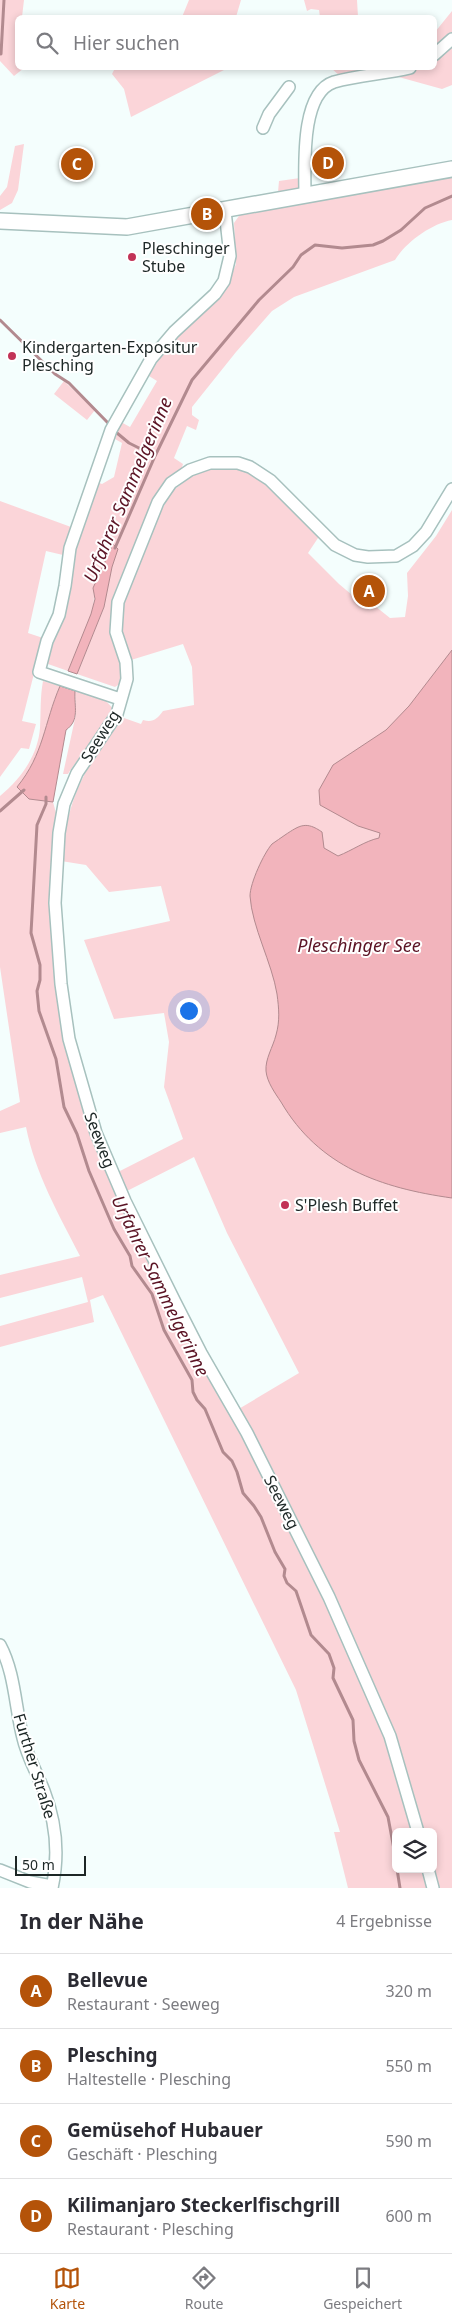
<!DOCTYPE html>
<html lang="de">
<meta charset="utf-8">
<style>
body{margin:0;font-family:"Noto Sans",sans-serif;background:#f7f7f7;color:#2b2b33}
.controls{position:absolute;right:15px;bottom:15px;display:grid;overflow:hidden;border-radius:8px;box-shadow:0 2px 8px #0003}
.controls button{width:45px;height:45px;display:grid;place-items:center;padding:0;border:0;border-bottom:1px solid #e1e1e2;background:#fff;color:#2b2b33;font:25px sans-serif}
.scale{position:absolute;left:15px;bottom:12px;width:71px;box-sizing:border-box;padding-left:5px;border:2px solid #1d2726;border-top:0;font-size:14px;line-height:18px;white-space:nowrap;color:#1d2726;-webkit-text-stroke:4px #fff;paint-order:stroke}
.you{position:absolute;left:188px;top:1010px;width:18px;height:18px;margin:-12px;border:4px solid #fff;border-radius:50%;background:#1a73e8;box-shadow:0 0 0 8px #1a73e833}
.badge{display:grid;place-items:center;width:32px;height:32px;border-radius:50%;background:#b45309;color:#fff;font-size:16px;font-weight:700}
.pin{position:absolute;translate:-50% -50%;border:2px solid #fff;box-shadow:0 1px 5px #0006}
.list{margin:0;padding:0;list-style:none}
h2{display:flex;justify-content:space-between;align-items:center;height:65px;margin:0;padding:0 20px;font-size:21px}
h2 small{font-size:16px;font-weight:400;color:#7c7c81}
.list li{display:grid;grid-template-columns:32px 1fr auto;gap:15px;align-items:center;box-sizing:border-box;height:75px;padding:0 20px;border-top:1px solid #e1e1e2}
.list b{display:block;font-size:19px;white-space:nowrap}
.list p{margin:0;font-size:16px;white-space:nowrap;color:#7c7c81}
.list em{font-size:16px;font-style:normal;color:#7c7c81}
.icon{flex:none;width:28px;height:28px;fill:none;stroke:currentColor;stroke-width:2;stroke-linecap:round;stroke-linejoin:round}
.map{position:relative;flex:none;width:452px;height:1888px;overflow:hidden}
.search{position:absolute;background:#fff;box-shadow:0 2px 8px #0003;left:15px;right:15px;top:15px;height:55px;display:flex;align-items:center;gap:12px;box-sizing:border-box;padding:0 18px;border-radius:8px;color:#7c7c81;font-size:19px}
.sheet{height:365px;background:#fff}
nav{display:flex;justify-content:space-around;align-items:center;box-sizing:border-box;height:70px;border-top:1px solid #e1e1e2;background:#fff;font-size:14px;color:#7c7c81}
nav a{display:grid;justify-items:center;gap:2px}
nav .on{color:#b45309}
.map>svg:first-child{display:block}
</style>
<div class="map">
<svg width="452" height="1888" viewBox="0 0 452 1888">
<rect width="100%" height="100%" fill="#f4fefd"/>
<path fill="#fbd5d9" d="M0 0H24L22 17 18 18V68H24L14 76 0 61Z
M189 0H241L236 17H182Z
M304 0H357L358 17H320L319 10 311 9 307 11Z
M452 11V34L435 50V32Z
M452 45V85L442 89 395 76 423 68H434L435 61Z
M115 68H225L224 70 131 117 124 89 112 74Z
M331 68H395L341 77Z
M24 144 18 190 12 203 0 210V196L7 187 15 146Z
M452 176V220C431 224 406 242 395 260L294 297 272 311 236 352 192 407V415L199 420 196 430 187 426 174 458 183 464 181 470 168 480 118 592 124 668 121 683 115 687 77 674 104 607 105 601 93 588C99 609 77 651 68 671L48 664 52 646 70 592 75 549 97 482 102 484 114 477 122 443 115 439 121 422 130 427 157 381 149 376 165 349 226 288 236 264 234 223 241 213Z
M300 178V188L278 192 279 181Z
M64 381 95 410 87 420 54 394Z
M225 465C267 473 288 504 318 532V538L308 553 339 584 370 610 375 606 390 618 405 617 408 596 407 573 436 536 452 510V1888H436L433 1869V1832H423L397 1742 237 1410 299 1373 227 1233 194 1157 125 1192 116 1173 183 1139 164 1087 169 1042 164 1013 114 1019 84 940 170 921 161 886 109 892 86 865 61 861C67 800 84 767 121 720L124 718 141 724 143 720C153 723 157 719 163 711L194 705 192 667 183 644 131 660 119 624 120 612 155 523 171 492 197 472Z
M0 501 71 527 63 555 46 551 28 633 43 638 22 721 36 724 29 749 21 748 0 777Z
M43 681 60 686C44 723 44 754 18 787L29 799 53 802 56 813 53 874 81 1098 246 1442 315 1576 390 1749 414 1832H396V1869H424L428 1888H348L334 1832H340L296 1690 103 1295 90 1300 94 1322 0 1347V1326L88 1302 82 1277 0 1298V1275L80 1256C59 1215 35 1173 26 1127L0 1133V1111L20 1102 0 967V796C21 779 38 755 40 728 41 712 40 697 43 681Z
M75 691C89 695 105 696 113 709 107 729 80 754 68 774H63L76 714Z"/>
<path fill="#f2b4bc" stroke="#b28a8f" d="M113 544 118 549 112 567 104 607 77 674 68 671 91 614 95 599 93 588Z
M452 650V1198C381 1188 319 1167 281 1102 275 1093 267 1082 266 1071 265 1059 273 1047 276 1035 280 1021 279 1009 277 994 272 963 252 927 250 896 250 883 264 853 272 844 276 841 281 838 285 835 300 825 306 821 322 832L324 848 338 856C353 850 365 841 379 838L380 833 358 826 320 805 319 790 333 765 386 730 409 706Z
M60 686 75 691C74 707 80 720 66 730L53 802 29 799 17 787C44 754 44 723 60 686Z"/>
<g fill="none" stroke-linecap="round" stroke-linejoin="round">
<path stroke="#b28a8f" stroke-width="3" d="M1 54 4 0
M0 320 55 374 69 383 109 424
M117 433 129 443 155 456
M115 548 155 456 192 380 259 300 293 267 301 255 315 245 342 248 373 245 383 241 401 230 425 208 452 196
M46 797V804L37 825 31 933 40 965V980L37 991 39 1011 56 1059 64 1107 77 1134 89 1171 114 1229 130 1256 132 1266 152 1294 164 1330 192 1380 193 1392 197 1400 205 1409 223 1452 232 1461 237 1472 243 1493 254 1506 261 1517 275 1552 285 1569 284 1576 287 1583 296 1591 311 1635 329 1654 334 1668 333 1678 353 1720 354 1741 359 1760 388 1817 396 1860
M0 811 24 790
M397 1869 400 1888"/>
<g stroke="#a7c1be" stroke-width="14">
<path id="minor" d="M434 55 452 39
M263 128 269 114 289 87
M305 196C305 167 300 93 334 82 359 75 385 74 410 68
M120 699 39 672 47 641 59 615 65 586 70 548 111 430 151 359 174 332 215 294 224 281 230 256 225 211
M0 1645C15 1673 15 1707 23 1738 27 1756 37 1773 44 1791 56 1822 59 1856 52 1888
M418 1832 390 1736 329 1597 247 1433 201 1353 175 1302 125 1201 96 1133 69 1039 61 984 55 903 59 833 64 804 77 773 117 714 127 679 126 662 116 632 118 602 158 502 171 483 190 470 210 463H238L250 467 270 480 335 545 355 555 368 557 396 556 413 546 426 532 452 489
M428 1869 433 1888
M0 1870 30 1882 52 1886"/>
</g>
<g stroke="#a7c1be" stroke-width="18">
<path id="major" d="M0 221 127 227 452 169"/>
</g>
<use href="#minor" stroke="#fff" stroke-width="11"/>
<use href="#major" stroke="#fff" stroke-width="15"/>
</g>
<g fill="#c23357" stroke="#fff" stroke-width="2">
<circle cx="132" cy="257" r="5"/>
<circle cx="12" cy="356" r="5"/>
<circle cx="285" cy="1205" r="5"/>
</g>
<g text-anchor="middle" stroke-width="4" stroke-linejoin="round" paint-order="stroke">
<g font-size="16" fill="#1d2726" stroke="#fff" text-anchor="start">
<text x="142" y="254">Pleschinger<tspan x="142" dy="18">Stube</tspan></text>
<text x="22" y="353">Kindergarten-Expositur<tspan x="22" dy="18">Plesching</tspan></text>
<text x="295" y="1211">S'Plesh Buffet</text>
</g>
<g font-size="16" fill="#1d2726" stroke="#fff">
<text transform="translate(100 736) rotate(-58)" y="6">Seeweg</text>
<text transform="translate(100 1140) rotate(69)" y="6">Seeweg</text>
<text transform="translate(282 1502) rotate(63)" y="6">Seeweg</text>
<text transform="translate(35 1766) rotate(73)" y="6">Further Straße</text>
</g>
<g font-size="18" font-style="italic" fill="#5b1425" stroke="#fff">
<text transform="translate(128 490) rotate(-67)" y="6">Urfahrer Sammelgerinne</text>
<text x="359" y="952">Pleschinger See</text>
<text transform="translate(160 1286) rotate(64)" y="6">Urfahrer Sammelgerinne</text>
</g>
</g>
</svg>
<div class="controls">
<button><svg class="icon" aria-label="layers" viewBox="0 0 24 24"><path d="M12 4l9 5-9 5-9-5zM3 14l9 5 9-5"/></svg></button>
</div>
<div class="scale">50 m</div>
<div class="you"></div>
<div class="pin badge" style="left:369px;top:591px">A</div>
<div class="pin badge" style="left:207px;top:214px">B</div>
<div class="pin badge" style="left:77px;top:164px">C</div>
<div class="pin badge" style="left:328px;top:163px">D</div>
<div class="search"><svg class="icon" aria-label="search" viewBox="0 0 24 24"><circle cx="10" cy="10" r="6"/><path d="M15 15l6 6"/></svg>Hier suchen</div>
</div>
<section class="sheet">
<h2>In der Nähe<small>4 Ergebnisse</small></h2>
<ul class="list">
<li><span class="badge">A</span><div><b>Bellevue</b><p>Restaurant · Seeweg</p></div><em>320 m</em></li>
<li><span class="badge">B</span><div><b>Plesching</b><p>Haltestelle · Plesching</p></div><em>550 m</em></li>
<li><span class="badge">C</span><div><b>Gemüsehof Hubauer</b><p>Geschäft · Plesching</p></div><em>590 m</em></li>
<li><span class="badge">D</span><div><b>Kilimanjaro Steckerlfischgrill</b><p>Restaurant · Plesching</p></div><em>600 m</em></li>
</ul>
</section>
<nav>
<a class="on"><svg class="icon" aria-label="map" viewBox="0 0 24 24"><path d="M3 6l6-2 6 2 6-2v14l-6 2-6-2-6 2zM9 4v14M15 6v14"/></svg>Karte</a>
<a><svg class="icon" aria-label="directions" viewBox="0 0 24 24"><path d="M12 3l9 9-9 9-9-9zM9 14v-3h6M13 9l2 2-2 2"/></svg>Route</a>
<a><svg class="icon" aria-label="saved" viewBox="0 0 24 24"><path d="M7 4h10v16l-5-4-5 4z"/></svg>Gespeichert</a>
</nav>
